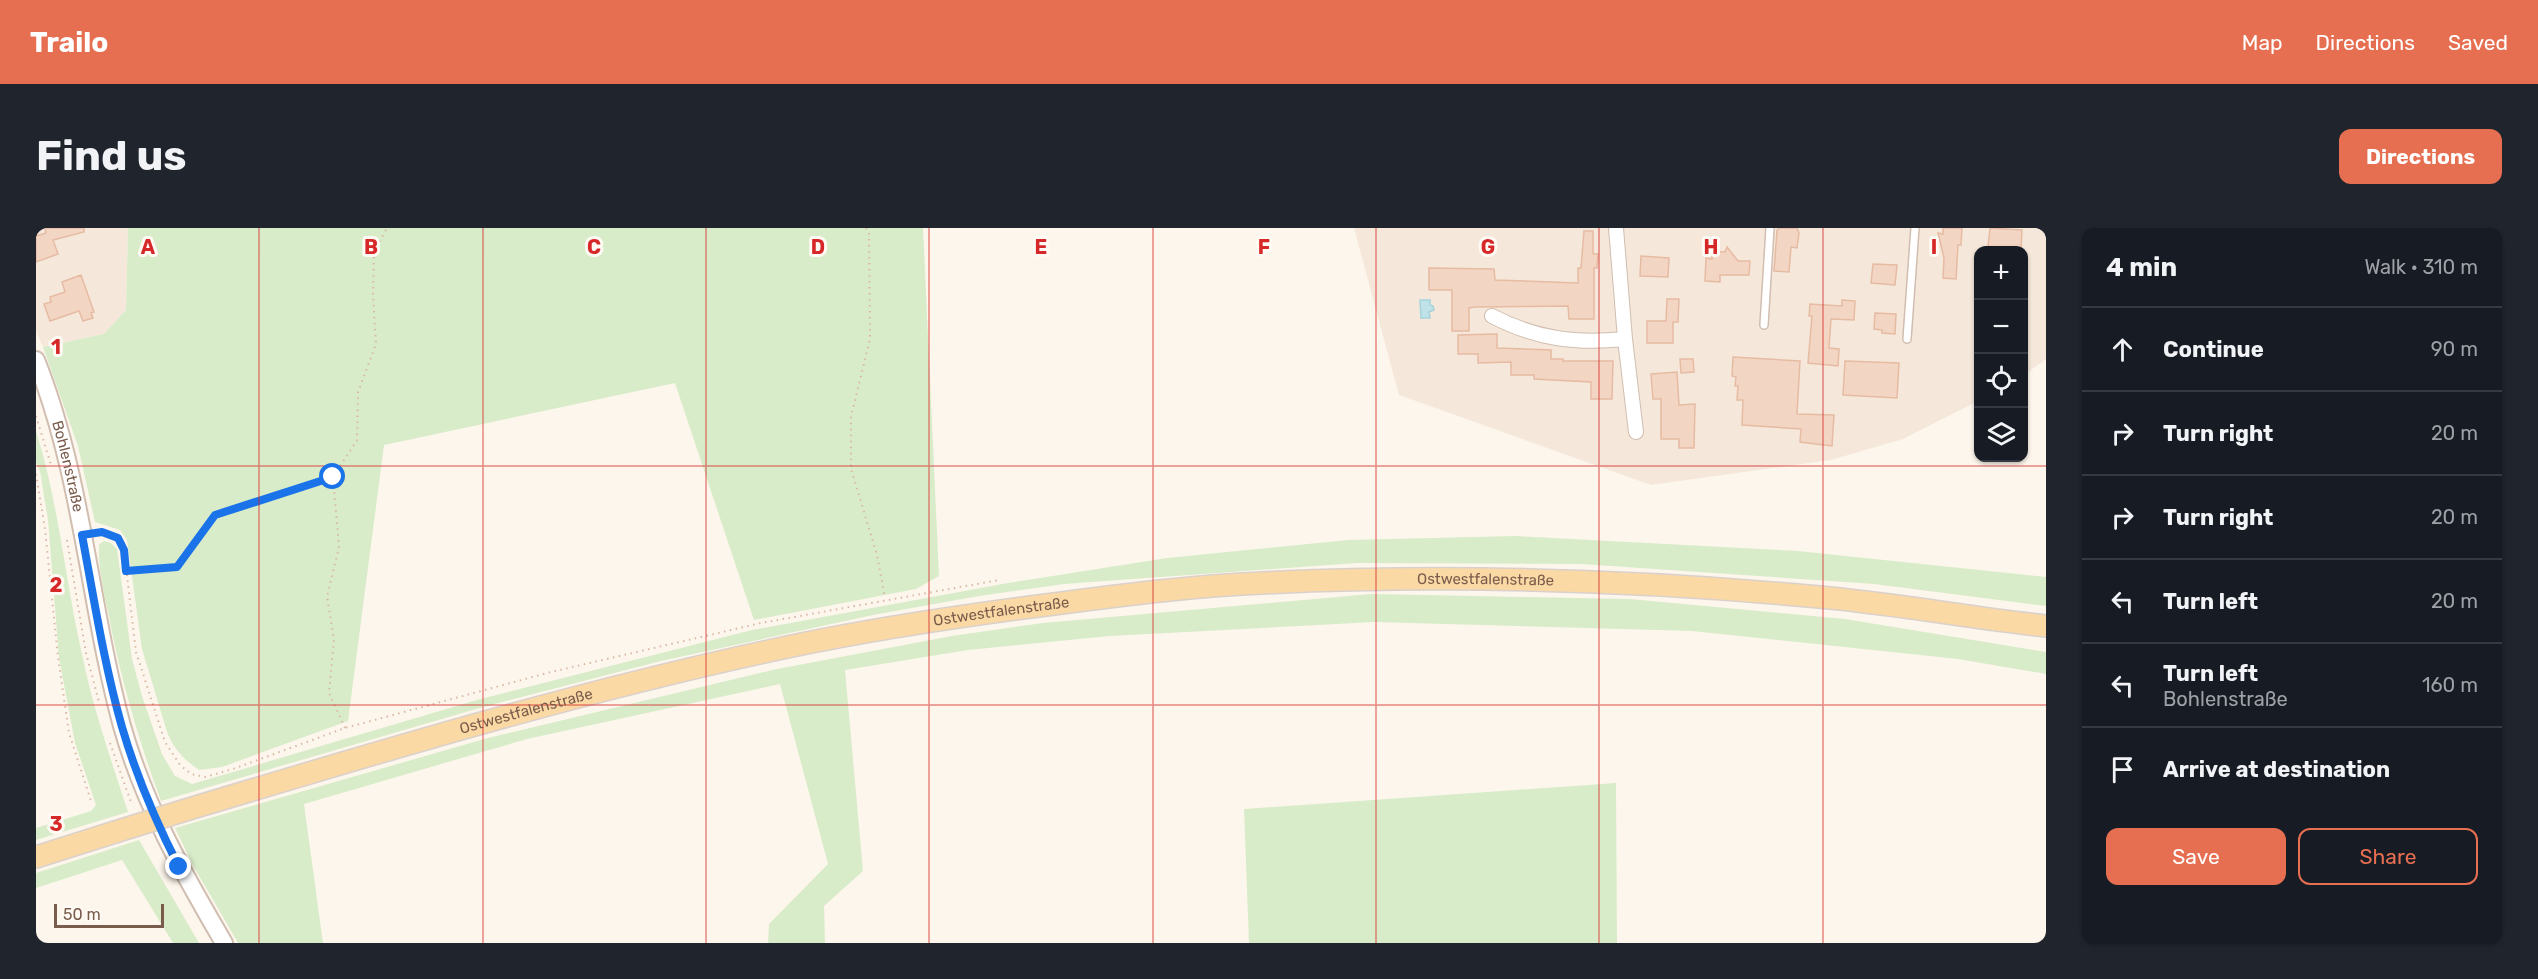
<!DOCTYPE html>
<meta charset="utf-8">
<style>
body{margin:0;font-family:Rubik,sans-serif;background:#20242c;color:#f1f3f6}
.controls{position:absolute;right:18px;top:18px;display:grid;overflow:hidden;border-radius:12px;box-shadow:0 2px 4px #0004}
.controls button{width:54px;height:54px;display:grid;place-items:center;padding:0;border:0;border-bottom:2px solid #363941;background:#171b24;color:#f1f3f6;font:30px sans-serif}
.scale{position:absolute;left:18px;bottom:15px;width:110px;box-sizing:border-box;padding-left:6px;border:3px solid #7a5c4d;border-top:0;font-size:16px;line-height:21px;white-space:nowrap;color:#7a5c4d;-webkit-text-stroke:4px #fffaf3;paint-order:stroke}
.stop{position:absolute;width:18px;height:18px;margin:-14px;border:4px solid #1a73e8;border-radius:50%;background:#fff}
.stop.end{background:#1a73e8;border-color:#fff;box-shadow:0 2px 6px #0008}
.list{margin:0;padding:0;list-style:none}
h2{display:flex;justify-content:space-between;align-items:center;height:78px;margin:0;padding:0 24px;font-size:26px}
h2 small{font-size:20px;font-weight:400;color:#9ea1a6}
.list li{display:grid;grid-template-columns:39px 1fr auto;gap:18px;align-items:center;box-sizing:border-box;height:84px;padding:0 24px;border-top:2px solid #363941}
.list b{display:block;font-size:22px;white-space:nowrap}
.list p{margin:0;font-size:20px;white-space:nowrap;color:#9ea1a6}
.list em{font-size:20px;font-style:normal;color:#9ea1a6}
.actions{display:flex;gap:12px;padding:18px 24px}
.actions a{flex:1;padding:14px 0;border:2px solid #e76f51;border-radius:12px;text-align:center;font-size:21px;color:#e76f51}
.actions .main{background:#e76f51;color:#fff}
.icon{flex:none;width:33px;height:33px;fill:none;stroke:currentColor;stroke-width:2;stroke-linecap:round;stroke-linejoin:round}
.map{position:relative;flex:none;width:2010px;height:715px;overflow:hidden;border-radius:12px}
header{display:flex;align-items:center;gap:36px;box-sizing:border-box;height:84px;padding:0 30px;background:#e76f51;color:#fff}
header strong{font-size:28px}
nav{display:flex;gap:33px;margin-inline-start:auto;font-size:21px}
.intro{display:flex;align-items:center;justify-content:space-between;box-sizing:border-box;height:144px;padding:0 36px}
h1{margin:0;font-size:42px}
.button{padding:15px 27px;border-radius:12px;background:#e76f51;color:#fff;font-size:21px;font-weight:700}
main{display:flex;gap:36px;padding:0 36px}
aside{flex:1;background:#171b24;border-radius:12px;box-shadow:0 2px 4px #0004}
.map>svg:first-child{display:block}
</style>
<header>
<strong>Trailo</strong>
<nav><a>Map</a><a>Directions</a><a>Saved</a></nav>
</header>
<div class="intro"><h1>Find us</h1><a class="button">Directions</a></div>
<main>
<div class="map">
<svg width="2010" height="715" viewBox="0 0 2010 715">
<rect width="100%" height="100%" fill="#fdf6ec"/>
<path fill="#f5e8da" d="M0 0H92L90 82 68 106 7 119 0 103Z
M1318 0H2010V131L1988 147V22H1942V173L1867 211 1795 232 1615 257 1363 167Z"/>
<path fill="#d8ecc9" d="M92 0H887L903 348 880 361 718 392 639 155 348 217 312 493 186 539 163 542C147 531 138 521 131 504L106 421 91 312 84 302 59 294 42 218 7 119 68 106 90 82Z
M0 203C23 276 29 352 46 426 57 480 75 532 92 584L0 612V600L55 583 60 577 39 515 23 430 12 292 4 243 0 234Z
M1480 308 1762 323 2010 349V378L1838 356 1545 336 1321 335 1028 356 943 368 837 387 625 433 447 479 125 573C102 511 84 448 72 384 67 361 62 339 63 316L68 313 75 315 81 321 96 431 106 468 126 526 139 548 156 556 441 472 716 402 972 355 1131 330 1312 312Z
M1335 366 1594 371 1809 391 2010 424V446L1922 431 1656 403 1338 394 1074 408 932 422 809 442 827 643 788 678 789 715H732L733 696 792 636 744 456 491 511 268 576 287 715H202L158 639 139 600 452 510 741 441 916 408 1007 395Z
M1580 555 1581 715H1213L1208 581Z
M103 612 163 715H137L86 632 0 660V645Z"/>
<path fill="#bfe3e8" stroke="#a5d3da" stroke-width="1.5" d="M1384 72H1394V77L1397 78 1398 82 1393 84 1394 90H1385Z"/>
<path fill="#f3d5c3" stroke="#e6bba3" stroke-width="1.5" d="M9 0H48V4L17 12 22 26 0 34V8L10 5Z
M1743 0H1761L1763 5 1761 20 1755 19 1753 44 1738 43 1741 2Z
M1907 0H1926L1925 17H1922L1920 51 1907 50 1908 30 1902 5 1907 6Z
M1954 0 1986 2 1985 22 1952 19Z
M1548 3H1557V26H1562L1561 40H1558V91H1533L1532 78 1439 79 1433 80V103H1416V62H1393V40L1458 41 1459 52 1542 55V40H1545Z
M1691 19 1702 33H1714L1713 47H1684V54L1669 53 1670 30 1676 31V23L1689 24Z
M1605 28 1633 30 1632 49 1604 48Z
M1837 36 1861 37 1859 57 1835 55Z
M45 47 58 84 55 85 57 90 47 93 43 83 14 93 8 76 15 74 14 69 29 64 26 54Z
M1631 71H1643L1642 94H1637V115H1611V93H1630Z
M1806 72 1819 73 1818 92 1795 91 1793 120 1803 121 1802 138 1772 135 1776 88H1773L1774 76 1806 78Z
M1839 85 1860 86 1859 106 1846 105V102L1838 101Z
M1461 106V120L1515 122V131H1527V133H1577L1576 171H1555V154L1498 151V147H1475V134L1442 135V126H1422V107Z
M1697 129 1764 133 1761 186 1798 187 1796 218 1764 214 1765 201 1706 197 1707 172H1701L1702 158H1699L1700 149 1696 148Z
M1644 131H1657L1658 144 1645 145Z
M1809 133 1863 135 1861 170 1807 167Z
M1641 144 1643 177 1659 176 1658 220H1643V211H1625V171H1617L1615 146Z"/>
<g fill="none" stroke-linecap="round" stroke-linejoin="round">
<g stroke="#d1beb0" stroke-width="10">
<path id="service" d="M1728 97 1734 0
M1871 111 1879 0"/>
</g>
<g stroke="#d1beb0" stroke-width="16">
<path id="minor" d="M1456 88C1500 111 1540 116 1589 111L1580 0
M1589 111 1600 204"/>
</g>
<g stroke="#d1beb0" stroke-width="20">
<g id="tertiary">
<path id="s1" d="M0 132C47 250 53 377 86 498 108 576 147 645 188 715"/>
</g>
</g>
<g stroke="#dad1cd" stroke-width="24">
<g id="primary">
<path id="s2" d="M153 581C352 521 552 461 756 418 843 400 931 387 1018 376 1087 367 1156 358 1226 355 1415 346 1605 352 1794 370 1866 377 1938 390 2010 398"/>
<path d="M0 629 79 604"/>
</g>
</g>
<path stroke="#d9b8a5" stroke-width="2" stroke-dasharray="1.5 4.5" stroke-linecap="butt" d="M830 0 833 4 834 111 815 189V241L841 327 849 370
M0 188 15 237
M0 246 9 301 22 429 33 505 56 576
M61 304C76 302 82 310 88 322L100 424 129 514 144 537 155 546 169 549 197 541 309 500 515 444 725 395 963 352
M31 312 50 425 63 474
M90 343 141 339 179 287 297 249
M309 500 293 465 298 411 291 369 303 319 297 249 321 212 322 164 340 116 337 67 338 24 351 0
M74 515 96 577"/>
<use href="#service" stroke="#fff" stroke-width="7"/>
<use href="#minor" stroke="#fff" stroke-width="14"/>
<use href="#tertiary" stroke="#fff" stroke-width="16"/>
<use href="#primary" stroke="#fbd9a5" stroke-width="21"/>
<g stroke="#dad1cd" stroke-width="24" stroke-linecap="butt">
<path id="primary-bridge" d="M79 604 153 581"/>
</g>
<use href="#primary-bridge" stroke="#fbd9a5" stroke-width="21"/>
</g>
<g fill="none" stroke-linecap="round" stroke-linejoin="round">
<path stroke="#1a73e8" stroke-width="8" d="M143 639C120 594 100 547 86 499 68 436 58 371 46 307L66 304 82 310 88 322 90 343 141 339 179 287 297 249"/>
</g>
<path fill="none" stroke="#d62828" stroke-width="1.5" stroke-opacity="0.55" d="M223 0V715M447 0V715M670 0V715M893 0V715M1117 0V715M1340 0V715M1563 0V715M1787 0V715M0 238H2010M0 477H2010"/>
<g text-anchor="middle" stroke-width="6" stroke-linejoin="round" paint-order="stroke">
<g font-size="15" fill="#7a5c4d" stroke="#fffaf3">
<text dy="5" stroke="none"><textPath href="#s1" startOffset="111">Bohlenstraße</textPath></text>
<text dy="5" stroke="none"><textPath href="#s2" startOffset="1323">Ostwestfalenstraße</textPath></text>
<text dy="5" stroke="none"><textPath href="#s2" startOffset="837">Ostwestfalenstraße</textPath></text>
<text dy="5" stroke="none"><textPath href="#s2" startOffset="351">Ostwestfalenstraße</textPath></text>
</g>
</g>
<g font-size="20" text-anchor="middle" font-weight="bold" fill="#d62828" stroke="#fffaf3" stroke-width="6" stroke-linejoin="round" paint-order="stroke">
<text x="112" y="26">A</text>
<text x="335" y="26">B</text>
<text x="558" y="26">C</text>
<text x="782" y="26">D</text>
<text x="1005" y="26">E</text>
<text x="1228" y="26">F</text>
<text x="1452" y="26">G</text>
<text x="1675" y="26">H</text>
<text x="1898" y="26">I</text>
<text x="20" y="126">1</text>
<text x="20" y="364">2</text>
<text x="20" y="603">3</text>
</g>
</svg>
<div class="controls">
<button>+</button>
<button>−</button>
<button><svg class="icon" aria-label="locate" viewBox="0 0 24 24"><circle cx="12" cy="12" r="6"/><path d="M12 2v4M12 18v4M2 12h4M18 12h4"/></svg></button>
<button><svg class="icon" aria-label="layers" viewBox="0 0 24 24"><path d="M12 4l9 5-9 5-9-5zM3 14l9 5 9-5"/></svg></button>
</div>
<div class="scale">50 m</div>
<div class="stop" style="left:297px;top:249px"></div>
<div class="stop end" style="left:143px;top:639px"></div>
</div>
<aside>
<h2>4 min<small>Walk · 310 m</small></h2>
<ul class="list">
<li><svg class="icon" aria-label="ahead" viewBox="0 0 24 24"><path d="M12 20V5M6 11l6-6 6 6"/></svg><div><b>Continue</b></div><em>90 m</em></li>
<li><svg class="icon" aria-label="right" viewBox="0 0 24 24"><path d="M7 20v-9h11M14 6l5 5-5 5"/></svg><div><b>Turn right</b></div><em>20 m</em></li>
<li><svg class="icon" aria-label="right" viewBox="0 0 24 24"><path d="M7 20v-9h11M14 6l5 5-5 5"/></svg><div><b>Turn right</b></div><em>20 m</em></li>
<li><svg class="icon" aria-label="left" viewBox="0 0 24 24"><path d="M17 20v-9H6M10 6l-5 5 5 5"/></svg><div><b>Turn left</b></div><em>20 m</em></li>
<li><svg class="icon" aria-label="left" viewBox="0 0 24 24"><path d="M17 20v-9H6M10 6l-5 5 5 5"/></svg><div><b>Turn left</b><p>Bohlenstraße</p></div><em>160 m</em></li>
<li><svg class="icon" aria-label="arrive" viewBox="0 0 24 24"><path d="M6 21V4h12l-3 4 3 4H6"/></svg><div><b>Arrive at destination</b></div></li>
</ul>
<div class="actions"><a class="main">Save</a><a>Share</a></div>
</aside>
</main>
